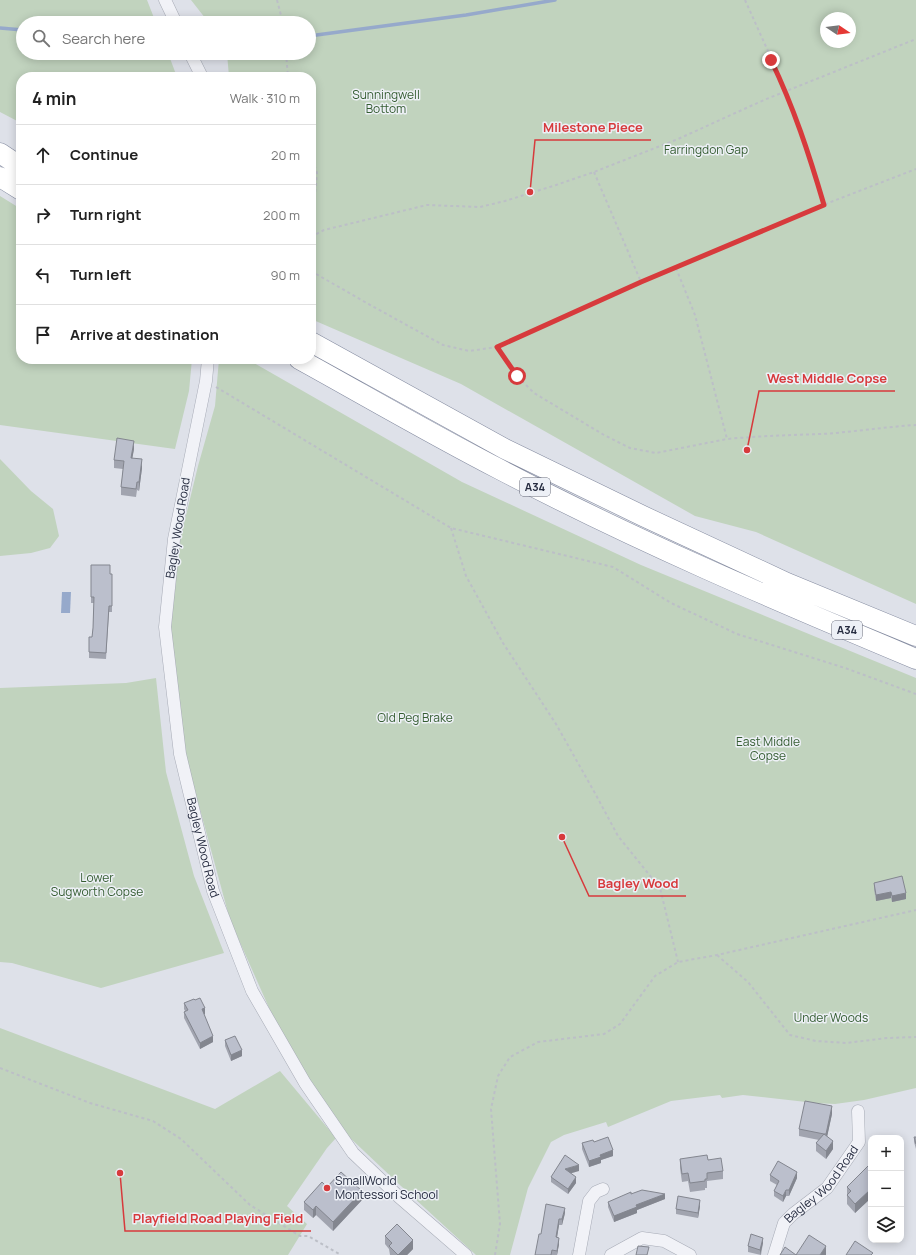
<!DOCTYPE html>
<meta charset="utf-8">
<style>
body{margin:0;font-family:Manrope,sans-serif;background:#f6f6f6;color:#222}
.controls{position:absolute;right:12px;bottom:12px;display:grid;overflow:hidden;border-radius:8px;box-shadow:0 2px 10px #0003}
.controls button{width:36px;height:36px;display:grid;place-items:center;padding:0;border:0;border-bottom:1px solid #e0e0e0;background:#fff;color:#222;font:20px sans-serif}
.compass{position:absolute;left:820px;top:12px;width:36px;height:36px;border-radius:50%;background:#fff;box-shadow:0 2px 10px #0003;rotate:103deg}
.stop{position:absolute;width:12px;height:12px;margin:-9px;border:3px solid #d73a3c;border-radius:50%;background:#fff}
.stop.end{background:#d73a3c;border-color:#fff;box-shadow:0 1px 4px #0008}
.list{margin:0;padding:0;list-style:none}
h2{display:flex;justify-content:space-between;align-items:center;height:52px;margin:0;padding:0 16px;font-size:17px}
h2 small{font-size:13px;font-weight:400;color:#767676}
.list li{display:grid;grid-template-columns:26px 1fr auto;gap:12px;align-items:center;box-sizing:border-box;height:60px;padding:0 16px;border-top:1px solid #e0e0e0}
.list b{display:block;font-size:15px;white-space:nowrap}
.list em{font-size:13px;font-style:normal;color:#767676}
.icon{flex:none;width:22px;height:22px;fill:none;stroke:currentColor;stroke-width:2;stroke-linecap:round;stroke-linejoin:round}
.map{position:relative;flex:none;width:916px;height:1255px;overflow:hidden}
.search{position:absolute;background:#fff;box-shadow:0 2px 10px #0003;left:16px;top:16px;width:300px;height:44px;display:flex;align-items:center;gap:10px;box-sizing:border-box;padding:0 14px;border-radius:22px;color:#767676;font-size:15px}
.panel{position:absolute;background:#fff;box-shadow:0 2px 10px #0003;left:16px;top:72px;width:300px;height:292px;border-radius:16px}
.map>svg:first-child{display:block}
</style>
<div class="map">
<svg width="916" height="1255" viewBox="0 0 916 1255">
<rect width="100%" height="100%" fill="#dee1e9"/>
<path fill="#c1d3be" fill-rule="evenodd" d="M0 0H147L156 23H23V53H168L177 77H21V123L0 112Z
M191 0H916V604L756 532 695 516 461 384 311 319V77H229L227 53H309V23H209ZM826 18H850V42H826Z
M0 196 21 209V359H192L189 391 175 449 0 425Z
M219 359H247L462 482 641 565 916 678V1088L864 1100 835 1104 815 1103 743 1095 722 1098 720 1095 671 1101 608 1127 606 1122 564 1135 551 1142 528 1188 510 1255H476L401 1186 346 1134 282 1037 230 920 185 754 170 625 180 540 198 466 215 406Z
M0 459 31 491 53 509 59 536 50 548 31 553 0 556Z
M156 678 166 772 194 876 224 953 101 988 12 963 0 962V688L126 683Z
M0 1028 215 1109 280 1071 336 1138 327 1148 287 1206 307 1224 288 1255H0Z"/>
<path fill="#96a9cb" d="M62 592H71L70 613H61Z"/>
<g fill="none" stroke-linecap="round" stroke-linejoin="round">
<path stroke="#96a9cb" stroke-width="3.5" d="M0 28 23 30
M309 36 466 15 555 0"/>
<g stroke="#a7abb6" stroke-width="13">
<g id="minor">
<path d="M165 0 176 23"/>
<path d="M190 53 202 77"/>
<path id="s1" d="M208 359 206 381 174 539 165 627 180 754 213 891 252 991 305 1083 353 1153 399 1197 466 1255"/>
<path d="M579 1255 589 1201 596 1192 603 1189"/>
<path d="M611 1255 642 1238 664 1241 690 1255"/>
<path id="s2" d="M774 1255 784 1223 793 1214 827 1188 859 1142 858 1111"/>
</g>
</g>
<g stroke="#848ba0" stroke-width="21">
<path id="trunk" d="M0 153 21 167
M0 177 21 190
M311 342 505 449 643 516 787 583 916 636
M299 359C366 396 431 434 499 469 634 540 775 600 916 659"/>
</g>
<path stroke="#bcbfc7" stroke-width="2" stroke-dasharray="3 3" stroke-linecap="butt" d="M277 0 283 23
M745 0 786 91 807 146 823 205
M286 53 288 77
M311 154 317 173 311 236
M594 172 641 282
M311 237 324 230 427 205 480 207 505 201 556 185 594 172 678 139 764 100 916 39
M676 268 695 315 727 439C759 436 790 435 822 434 853 432 884 427 916 425
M311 271 363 301 443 345 469 351 497 347 641 282 823 205 916 169
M497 347 517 376 534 393 604 435 630 448 656 453 727 439
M216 387 451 528 613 567 671 603 737 634 845 668 916 694
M451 528 466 576 503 643 556 724 596 795 618 836 660 888 678 962
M717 955 748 982 790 1035 816 1041 846 1043 887 1038 916 1037
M0 1068 90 1103 153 1121 181 1139 250 1205 300 1236H308L341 1255
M495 1255 500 1224 491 1109 498 1076 510 1057 538 1042 604 1034 620 1024 655 976 678 962 717 955 916 910"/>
<use href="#minor" stroke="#f1f2f7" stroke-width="12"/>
<use href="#trunk" stroke="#fff" stroke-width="20"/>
</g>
<path fill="#a1a4af" d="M134 449 132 458 142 468 139 491 137 490 136 497 121 495V487L123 469 114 468V460Z
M91 565 110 574H112V612H109L106 659 89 658V637H92L93 628 94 603H91Z
M874 883 906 899 892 902 891 898 876 901 874 889Z
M184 1003 205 1014H204L213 1042 200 1049 184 1018V1012L185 1011 184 1009Z
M225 1040 242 1056 231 1061 225 1046Z
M832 1114 827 1136 833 1149 826 1159 816 1151V1143L819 1140 799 1136V1129Z
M914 1137H916V1149L914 1142Z
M594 1142 613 1156 601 1160V1163L589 1167 582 1149V1143Z
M680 1159 708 1160 723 1171V1179L707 1181V1188H705V1190L690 1192 688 1181 682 1182 680 1168Z
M871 1170V1198L855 1213 847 1204V1187Z
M579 1171 571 1173 576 1183 568 1194 551 1182V1177Z
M770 1175 797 1178 789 1196H786L783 1202 774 1196V1191L777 1185 770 1181Z
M327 1187 362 1200 333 1231 316 1215 313 1218 304 1210V1202Z
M631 1194 665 1199 637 1210V1213L614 1222 608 1207V1202Z
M700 1206 698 1218 676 1214V1209Z
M565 1213 562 1225H559L557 1238 559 1244 557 1255H535L541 1234Z
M385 1236 413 1249 407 1255H390L389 1249 385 1244Z
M763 1243 761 1255 748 1252V1246Z"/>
<path fill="#83868f" d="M134 441V449L131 466V458Z
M142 459V468L139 491V482Z
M891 892V898L876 901V895Z
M906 893V899L892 902V896Z
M205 1008V1014L202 1015V1009Z
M213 1036V1042L200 1049V1043Z
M242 1050V1056L231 1061V1055Z
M832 1106V1114L826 1142V1134Z
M833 1141V1149L826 1159V1151Z
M613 1150V1156L601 1160V1163L589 1167V1161L600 1155Z
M579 1165V1171L565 1175V1169Z
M797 1172V1178L789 1196V1190Z
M576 1177V1183L568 1194V1189Z
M871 1189V1198L855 1213V1204Z
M786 1190V1196L783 1202V1196Z
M362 1191V1200L333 1231V1222Z
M665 1194V1199L637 1210V1213L614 1222V1216L636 1205Z
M700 1200V1206L698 1218V1213Z
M316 1206V1215L313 1218V1210Z
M565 1208V1213L562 1225V1219Z
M559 1219V1225L556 1243V1237Z
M559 1238V1244L557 1255V1251Z
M763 1238V1243L760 1255V1250Z
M413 1240V1249L407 1255H398Z
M826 1246V1255H820Z"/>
<path fill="#bbbfcc" stroke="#83868f" d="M117 438 134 441 131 458 142 459 139 482H137L136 489 121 487 124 461 114 460Z
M91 565H110V574H112V606H109L106 653 89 652V637H92L93 628 94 597H91Z
M902 876 906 893 892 896 891 892 876 895 874 883Z
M200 998 205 1008 202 1009 213 1036 200 1043 184 1012 188 1010 184 1003 194 999 195 1000Z
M235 1036 242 1050 231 1055 225 1040Z
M805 1101 832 1106 826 1134H824L833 1141 826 1151 816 1143 824 1134 799 1129Z
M608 1137 613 1150 600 1155 601 1157 589 1161 582 1143 593 1140 594 1142Z
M914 1137H916V1144Z
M565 1155 579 1165 565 1169 576 1177 568 1189 551 1177Z
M707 1155 708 1160 721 1158 723 1171 707 1173V1179H705V1181L690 1183 688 1173 682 1174 680 1159Z
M778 1161 797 1172 789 1190H786L783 1196 774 1191 779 1181 770 1175Z
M868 1166 871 1170V1189L855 1204 847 1195 851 1191 847 1187Z
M341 1172 362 1191 333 1222 316 1206 313 1210 304 1202 322 1182 327 1187Z
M642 1190 665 1194 636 1205 637 1207 614 1216 608 1202 631 1192V1194Z
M678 1196 700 1200 698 1213 676 1209Z
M546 1204 565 1208 562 1219H559L556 1237 559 1238 557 1251 552 1250 551 1255H535L539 1234H541Z
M397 1224 413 1240 398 1255 389 1246 392 1243 385 1236Z
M751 1234 763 1238 760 1250 748 1246Z
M809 1235 826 1246 820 1255H780L785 1247 796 1255Z
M855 1241 873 1253 871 1255H846Z
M638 1246 649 1247 647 1255H636Z"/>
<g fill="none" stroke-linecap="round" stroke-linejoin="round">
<path stroke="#d73a3c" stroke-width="5" d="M517 376 497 347 641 282 824 205C809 154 794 108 771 60"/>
</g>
<circle fill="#d73a3c" stroke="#edf0f6" stroke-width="1.5" cx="327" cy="1188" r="4"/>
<g text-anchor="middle" stroke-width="3" stroke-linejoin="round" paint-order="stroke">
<g fill="#edf0f6" stroke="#626777" stroke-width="1">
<rect x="520" y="478" width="30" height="18" rx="3"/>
<rect x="832" y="621" width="30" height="18" rx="3"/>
</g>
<g font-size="11" font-weight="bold" fill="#262c40">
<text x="535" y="491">A34</text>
<text x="847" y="634">A34</text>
</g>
<g font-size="12" fill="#355d32" stroke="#edf0f6">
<text x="386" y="99">Sunningwell<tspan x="386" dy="14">Bottom</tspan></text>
<text x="706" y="154">Farringdon Gap</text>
<text x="415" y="722">Old Peg Brake</text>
<text x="768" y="746">East Middle<tspan x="768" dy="14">Copse</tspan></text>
<text x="97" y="882">Lower<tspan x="97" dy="14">Sugworth Copse</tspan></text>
<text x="831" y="1022">Under Woods</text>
</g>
<g font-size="12" fill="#262c40" stroke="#edf0f6">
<text transform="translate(178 528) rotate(-81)" y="4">Bagley Wood Road</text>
<text dy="4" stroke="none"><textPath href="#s1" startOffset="496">Bagley Wood Road</textPath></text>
<text dy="4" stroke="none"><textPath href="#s2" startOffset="88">Bagley Wood Road</textPath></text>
</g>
<g font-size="12" fill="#262c40" stroke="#edf0f6" text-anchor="start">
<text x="335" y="1185">SmallWorld<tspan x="335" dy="14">Montessori School</tspan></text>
</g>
</g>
<path fill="none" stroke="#d73a3c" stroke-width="1.5" d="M530 192L535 140H651M747 450L759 391H895M562 837L589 896H686M120 1173L125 1231H311"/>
<g fill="#d73a3c" stroke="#edf0f6" stroke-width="1.5">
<circle cx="530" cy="192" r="4"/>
<circle cx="747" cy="450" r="4"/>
<circle cx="562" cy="837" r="4"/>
<circle cx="120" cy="1173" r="4"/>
</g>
<g font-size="13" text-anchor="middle" font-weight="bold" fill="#d73a3c" stroke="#edf0f6" stroke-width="3" stroke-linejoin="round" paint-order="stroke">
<text x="593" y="132">Milestone Piece</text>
<text x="827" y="383">West Middle Copse</text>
<text x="638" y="888">Bagley Wood</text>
<text x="218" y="1223">Playfield Road Playing Field</text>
</g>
</svg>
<div class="controls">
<button>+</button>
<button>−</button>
<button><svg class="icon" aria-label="layers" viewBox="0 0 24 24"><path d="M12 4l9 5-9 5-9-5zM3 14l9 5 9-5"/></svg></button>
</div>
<svg class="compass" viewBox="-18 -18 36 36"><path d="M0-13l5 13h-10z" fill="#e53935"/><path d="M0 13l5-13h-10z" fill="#767676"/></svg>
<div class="stop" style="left:517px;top:376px"></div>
<div class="stop end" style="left:771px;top:60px"></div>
<div class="search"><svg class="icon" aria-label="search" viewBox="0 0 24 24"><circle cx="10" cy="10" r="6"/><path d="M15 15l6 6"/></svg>Search here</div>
<section class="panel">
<h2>4 min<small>Walk · 310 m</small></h2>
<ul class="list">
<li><svg class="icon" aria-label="ahead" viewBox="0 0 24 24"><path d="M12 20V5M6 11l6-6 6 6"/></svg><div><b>Continue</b></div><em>20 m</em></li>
<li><svg class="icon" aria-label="right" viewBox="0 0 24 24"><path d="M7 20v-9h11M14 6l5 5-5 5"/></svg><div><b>Turn right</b></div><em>200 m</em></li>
<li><svg class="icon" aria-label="left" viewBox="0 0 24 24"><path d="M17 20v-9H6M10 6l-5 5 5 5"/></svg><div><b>Turn left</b></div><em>90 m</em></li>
<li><svg class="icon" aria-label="arrive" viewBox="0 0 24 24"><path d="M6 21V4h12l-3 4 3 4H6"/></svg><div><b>Arrive at destination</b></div></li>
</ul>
</section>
</div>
